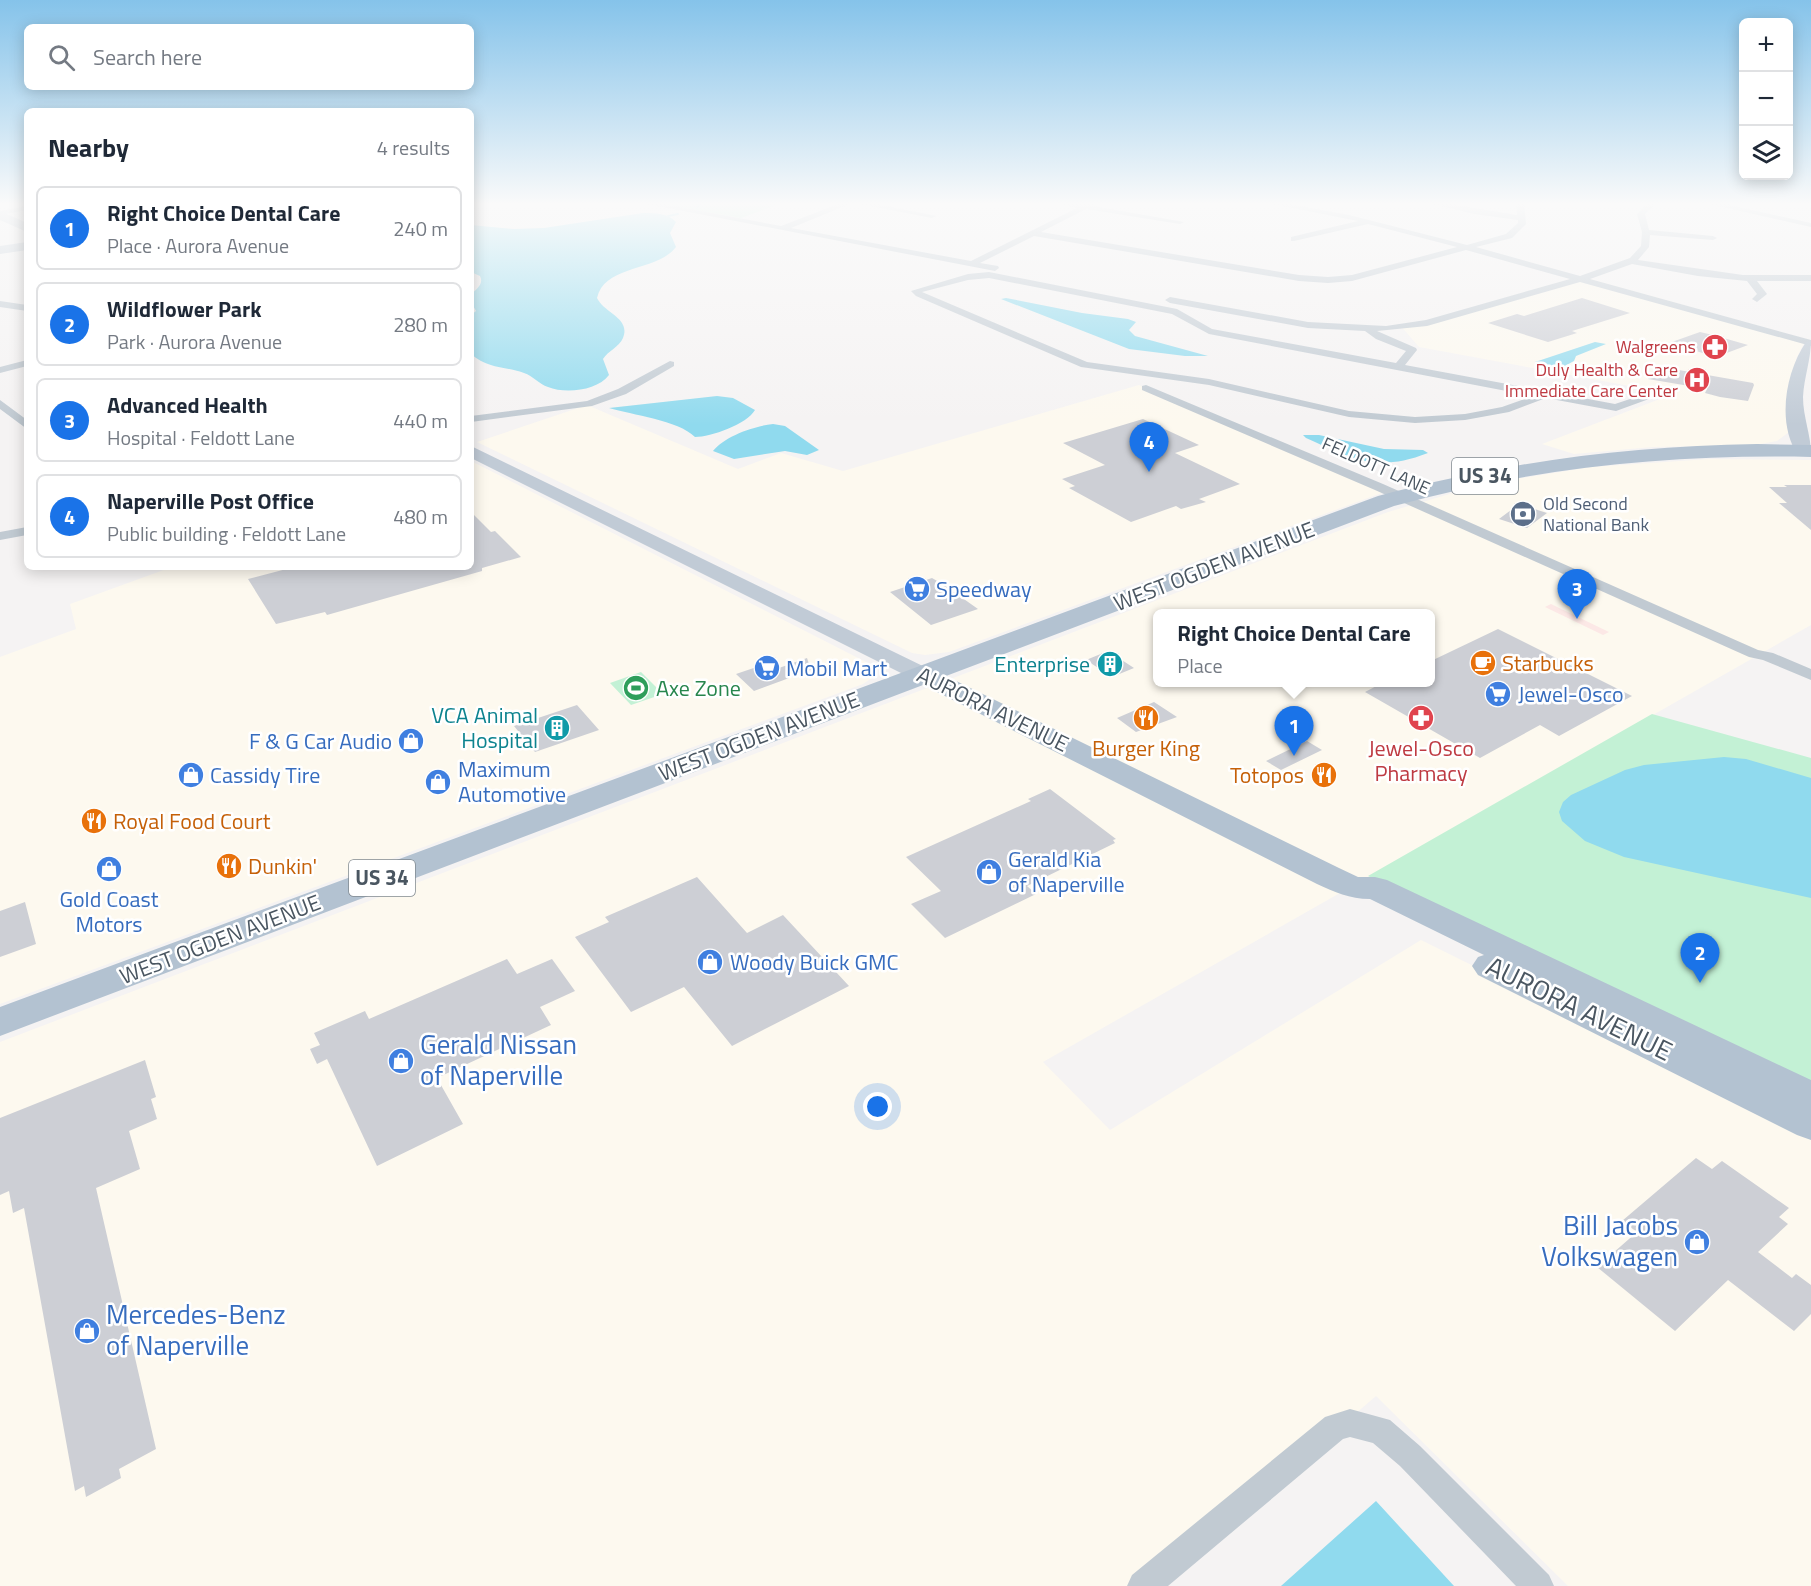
<!DOCTYPE html>
<meta charset="utf-8">
<style>
body{margin:0;font-family:"Titillium Web",sans-serif;background:#f2f2f3;color:#1f2937}
.controls{position:absolute;right:18px;top:18px;display:grid;overflow:hidden;border-radius:9px;box-shadow:0 3px 15px #0003}
.controls button{width:54px;height:54px;display:grid;place-items:center;padding:0;border:0;border-bottom:2px solid #e0e1e3;background:#fff;color:#1f2937;font:30px sans-serif}
.you{position:absolute;left:878px;top:1107px;width:21px;height:21px;margin:-15px;border:4px solid #fff;border-radius:50%;background:#1a73e8;box-shadow:0 0 0 9px #1a73e833}
.badge{display:grid;place-items:center;width:39px;height:39px;border-radius:50%;background:#1a73e8;color:#fff;font-size:20px;font-weight:700}
.pin{position:absolute;translate:-50% -50px;filter:drop-shadow(0 2px 3px #0008)}
.pin::after{content:'';position:absolute;top:32px;width:21px;height:18px;background:inherit;clip-path:polygon(0 0,100% 0,50% 100%)}
.popup{position:absolute;left:1153px;top:609px;width:282px;height:78px;box-sizing:border-box;display:grid;place-content:center;border-radius:9px;background:#fff;filter:drop-shadow(0 2px 4px #0005);font-size:20px;white-space:nowrap;color:#747a83}
.popup b{font-size:22px;color:#1f2937}
.popup::after{content:'';position:absolute;left:50%;top:100%;margin-left:-12px;border:12px solid transparent;border-top-color:#fff}
.list{margin:0;padding:0;list-style:none}
h2{display:flex;justify-content:space-between;align-items:center;height:78px;margin:0;padding:0 24px;font-size:26px}
h2 small{font-size:20px;font-weight:400;color:#747a83}
.list li{display:grid;grid-template-columns:39px 1fr auto;gap:18px;align-items:center;box-sizing:border-box;height:84px;margin:0 12px 12px;padding:0 12px;border:2px solid #e0e1e3;border-radius:9px}
.list b{display:block;font-size:22px;white-space:nowrap}
.list p{margin:0;font-size:20px;white-space:nowrap;color:#747a83}
.list em{font-size:20px;font-style:normal;color:#747a83}
.icon{flex:none;width:33px;height:33px;fill:none;stroke:currentColor;stroke-width:2;stroke-linecap:round;stroke-linejoin:round}
.map{position:relative;flex:none;width:1811px;height:1586px;overflow:hidden}
.search{position:absolute;background:#fff;box-shadow:0 3px 15px #0003;left:24px;top:24px;width:450px;height:66px;display:flex;align-items:center;gap:15px;box-sizing:border-box;padding:0 21px;border-radius:9px;color:#747a83;font-size:22px}
.panel{position:absolute;background:#fff;box-shadow:0 3px 15px #0003;left:24px;top:108px;width:450px;height:462px;border-radius:9px}
.map>svg:first-child{display:block}
</style>
<div class="map">
<svg width="1811" height="1586" viewBox="0 0 1811 1586">
<rect width="100%" height="100%" fill="#f5f3f3"/>
<path fill="#fdf9ef" fill-rule="evenodd" d="M1580 276 1806 339 1796 359 1789 432 1777 441 1755 445 1653 447 1574 454 1542 444 1673 394 1419 347 1400 325 1422 322Z
M1139 385 1387 491 949 652 925 655 912 653 477 442 587 405 738 469 781 453 843 471Z
M1709 459 1811 460V625L1043 1062 1110 1130 1421 940 1811 1133V1586H1568L1376 1396 1155 1586H0V1042L1388 512 1484 484 1591 467ZM1158 614H1430V682H1158Z
M471 461 866 662 873 669 872 678 863 684 0 1004V657L76 629 70 604 172 567H471Z"/>
<path fill="#fce8e6" d="M1551 604 1609 632 1603 635 1545 607Z"/>
<path fill="#c3f1d5" d="M666 203H782L741 218 662 204Z
M641 672 663 694 631 705 610 683Z
M1652 714 1811 758V1090L1368 876Z"/>
<path fill="#90daee" d="M643 213C655 213 668 213 676 222L670 233 676 247C657 272 605 264 597 298 604 313 631 318 623 338 619 347 608 351 603 359L609 375C597 391 565 394 548 387 539 384 533 376 524 373 504 366 488 369 471 354V315L476 311 471 302V294C477 289 484 284 480 276L471 272V225L514 229 544 228Z
M1006 298 1082 313 1128 319 1136 322 1129 330 1135 336 1208 356H1185L1129 349 1001 299Z
M1595 342 1606 344 1576 356 1574 361 1561 368 1535 362Z
M717 396 733 398 755 410C747 424 711 437 695 437 678 420 632 415 609 408Z
M773 424 785 426 819 450 807 455 785 451 734 459 713 451C725 436 754 426 773 424Z
M1303 435H1319L1384 449 1423 450 1428 453C1376 473 1353 459 1306 438Z
M1724 757 1746 759 1811 778V898L1624 857 1585 841 1562 821 1559 812 1563 802 1571 795 1625 770 1644 765Z
M1376 1501 1454 1586H1281Z"/>
<g fill="none" stroke-linecap="round" stroke-linejoin="round">
<path stroke="#90daee" stroke-width="2" d="M697 207 701 203
M668 216 678 214"/>
</g>
<path fill="#cdcfd5" d="M1582 298 1630 313 1572 331 1577 333 1548 342 1488 323 1517 314 1524 316Z
M1700 332 1713 335 1748 345 1716 357 1669 343Z
M1656 366 1753 383 1754 385 1748 401 1720 397 1705 393 1707 389 1648 379Z
M1143 419 1199 445 1175 453 1240 484 1199 499 1206 502 1181 509 1176 506 1131 522 1069 488 1075 486 1062 479 1105 465 1063 443Z
M1784 485H1811V530L1779 503H1787L1769 487H1787Z
M1519 504 1547 513 1527 528 1499 519Z
M471 512 491 532 495 531 521 557 482 568V571L327 615 325 612 276 624 248 579 294 567H471Z
M932 578 944 585 978 609 931 625 890 592Z
M1498 629 1632 696 1559 736 1540 725 1480 758 1365 692 1384 682H1431V661Z
M1108 651 1134 668 1112 677 1086 660Z
M807 658 811 670 754 691 736 674 771 662 779 668Z
M1154 702 1177 717 1136 732 1117 718Z
M577 705 599 730 535 752 514 726Z
M1307 741 1322 750 1281 770 1266 761Z
M1050 789 1116 839 1113 840 1115 843 1027 886 1036 894 945 938 911 904 941 891 906 857 1031 801 1028 799Z
M697 877 747 933 783 915 849 986 732 1046 684 987 631 1012 575 937 609 922 605 917Z
M25 902 36 944 0 957V911Z
M507 959 517 974 552 959 575 991 540 1007 551 1025 437 1078 463 1124 377 1166 327 1059 317 1064 310 1049 320 1045 314 1033 365 1011 369 1019Z
M145 1060 156 1097 151 1099 157 1119 129 1131 140 1169 96 1188 156 1449 119 1469 121 1478 86 1497 84 1486 75 1491 24 1208 13 1213 9 1191 0 1195V1118Z
M1696 1158 1712 1169 1722 1161 1789 1208 1779 1217 1788 1224 1758 1252 1792 1278 1796 1274 1811 1285V1314L1794 1331 1728 1280 1675 1331 1597 1267 1637 1232 1622 1221Z"/>
<g fill="none" stroke-linecap="round" stroke-linejoin="round">
<path fill="#c1cad2" fill-rule="evenodd" d="M642 203H658L781 226 841 203H852L791 228 971 261 1077 208 1058 203H1097L1093 206 1184 222 1180 224 1086 209 1041 232 1299 275 1328 277 1352 275 1457 247 1368 224 1294 241H1291V237L1358 221 1267 203H1284L1349 215 1467 245 1506 234 1518 223V220L1474 214 1429 203H1444L1517 215 1516 203H1524L1526 224 1512 238 1476 247 1580 276 1630 258 1641 246 1642 232 1637 214 1648 203H1656L1645 214 1649 230 1713 236 1717 238 1713 240 1650 235 1649 247 1638 260 1743 275H1811V281H1757L1767 294 1757 302 1752 299 1757 294 1747 281 1698 276 1632 264 1590 279 1811 340V346L1580 282 1427 326 1377 331 1416 348 1417 350 1405 365 1615 404 1645 394 1651 397 1649 399 1616 411 1546 398 1509 412 1465 420 1415 423 1349 417 1209 385 1081 367 916 296 911 291 968 274 989 272 1177 309 1212 329 1396 363 1406 351 1376 339 1365 331 1308 328 1170 303 1165 300 1170 297 1308 322 1386 326 1426 320 1570 279 1466 250 1352 281 1328 283 1299 281 1034 236 980 263 998 266 999 268 995 271ZM989 278 1172 314 1209 334 1533 396 1502 407 1465 414 1415 417 1349 411 1209 379 1087 362 922 292 968 280Z
M855 203H872L936 216 932 218Z
M1705 203H1720L1811 223V227Z
M27 206V210L0 215V211Z
M0 301 27 305V311L0 307Z
M27 360V366L0 373V367Z
M670 361 674 362V366L626 394 592 406 471 422V416L587 401 618 389Z
M1146 385 1383 484 1758 650 1773 653 1811 669V680L1763 660 1749 657 1375 490 1142 390V386Z
M0 400 27 420V429L0 409Z
M27 527V535L0 540V532Z
M1350 1409 1390 1420 1420 1446 1549 1575 1554 1586H1516L1400 1466 1373 1443 1350 1437 1343 1439 1168 1586H1127L1132 1575 1325 1417Z"/>
<path fill="#c1cbd6" fill-rule="evenodd" d="M0 211 27 223V232L0 220Z
M27 242V250L0 254V246Z
M1811 340C1811 360 1804 377 1803 397 1803 417 1811 435 1811 454L1804 456 1798 455C1776 423 1786 371 1806 342Z
M471 446 931 670 935 675 931 680 923 682 915 680 471 458Z"/>
<path fill="#b3c2d1" fill-rule="evenodd" d="M1757 444 1811 445V457C1669 454 1531 468 1394 506L946 676 1339 868 1358 877H1375L1387 880 1811 1080V1140L1797 1135 1478 975 1472 966 1478 957 1484 955 1370 899C1349 899 1335 892 1317 884L923 685 0 1036V1007L1378 496C1507 462 1625 446 1757 444Z"/>
</g>
<linearGradient id="sky" x2="0" y2="1"><stop stop-color="#85c3ea"/><stop offset="0.48" stop-color="#fafafa"/><stop offset="1" stop-color="#fafafa" stop-opacity="0"/></linearGradient>
<rect width="1811" height="425" fill="url(#sky)"/>
<defs>
<g id="pharmacy-disc" transform="scale(1.35)"><circle r="9.5" fill="#e0444e" stroke="#fff"/><path d="M-2-6h4v4h4v4h-4v4h-4v-4h-4v-4h4Z" fill="#fff"/></g>
<g id="hospital-disc" transform="scale(1.35)"><circle r="9.5" fill="#e0444e" stroke="#fff"/><path d="M-5-5h3v3.5h4V-5h3V5h-3V1.5h-4V5h-3Z" fill="#fff"/></g>
<g id="bank-disc" transform="scale(1.35)"><circle r="9.5" fill="#5c6f8a" stroke="#fff"/><path d="M-6-4H6V4H-6ZM0-2.3a2.3 2.3 0 1 0 0 4.6a2.3 2.3 0 1 0 0-4.6Z" fill="#fff"/></g>
<g id="supermarket-disc" transform="scale(1.35)"><circle r="9.5" fill="#3f7fe0" stroke="#fff"/><path d="M-6-5.5h2.5l.6 2H6L4.5 2H-2.5L-4.4-4H-6ZM-1.5 3.2a1.3 1.3 0 1 0 .1 0ZM3 3.2a1.3 1.3 0 1 0 .1 0Z" fill="#fff"/></g>
<g id="cafe-disc" transform="scale(1.35)"><circle r="9.5" fill="#e8710a" stroke="#fff"/><path d="M-5.5-4.5H6V0H3Q3 3.5 0 3.5H-2.5Q-5.5 3.5-5.5 0ZM3-3.2v2h1.7v-2ZM-6 4.5H4V6H-6Z" fill="#fff"/></g>
<g id="building-disc" transform="scale(1.35)"><circle r="9.5" fill="#0f9aa8" stroke="#fff"/><path d="M-4-6H4V6H1V3H-1V6H-4ZM-2.5-4.3h1.7v1.8h-1.7ZM.8-4.3h1.7v1.8H.8ZM-2.5-1h1.7V.8h-1.7ZM.8-1h1.7V.8H.8Z" fill="#fff"/></g>
<g id="stadium-disc" transform="scale(1.35)"><circle r="9.5" fill="#2e9e5b" stroke="#fff"/><path d="M0-5a6.5 5 0 1 0 0 10a6.5 5 0 1 0 0-10ZM-3.5-1.8h7v3.6h-7Z" fill="#fff"/></g>
<g id="restaurant-disc" transform="scale(1.35)"><circle r="9.5" fill="#e8710a" stroke="#fff"/><path d="M-5-6h1v4h1v-4h1v4h1v-4h1v5L-1.5 .5V6h-2V.5L-5-1ZM5-6V6H3V1.5H1.5Q1.5-4 5-6Z" fill="#fff"/></g>
<g id="shop-disc" transform="scale(1.35)"><circle r="9.5" fill="#3f7fe0" stroke="#fff"/><path d="M-5-2.5h2.3a2.7 3.5 0 0 1 5.4 0H5L5.5 6h-11ZM-1.5-2.5h3a1.5 2.3 0 0 0-3 0Z" fill="#fff"/></g>
</defs>
<g fill-rule="evenodd">
<use href="#pharmacy-disc" x="1715" y="347"/>
<use href="#hospital-disc" x="1697" y="380"/>
<use href="#bank-disc" x="1523" y="514"/>
<use href="#supermarket-disc" x="917" y="589"/>
<use href="#cafe-disc" x="1483" y="663"/>
<use href="#building-disc" x="1110" y="664"/>
<use href="#supermarket-disc" x="767" y="668"/>
<use href="#stadium-disc" x="636" y="688"/>
<use href="#supermarket-disc" x="1498" y="694"/>
<use href="#restaurant-disc" x="1146" y="718"/>
<use href="#pharmacy-disc" x="1421" y="718"/>
<use href="#building-disc" x="557" y="728"/>
<use href="#shop-disc" x="411" y="741"/>
<use href="#shop-disc" x="191" y="775"/>
<use href="#restaurant-disc" x="1324" y="775"/>
<use href="#shop-disc" x="438" y="782"/>
<use href="#restaurant-disc" x="94" y="821"/>
<use href="#restaurant-disc" x="229" y="866"/>
<use href="#shop-disc" x="109" y="869"/>
<use href="#shop-disc" x="989" y="872"/>
<use href="#shop-disc" x="710" y="962"/>
<use href="#shop-disc" x="401" y="1061"/>
<use href="#shop-disc" x="1697" y="1242"/>
<use href="#shop-disc" x="87" y="1331"/>
</g>
<g text-anchor="middle" stroke-width="5" stroke-linejoin="round" paint-order="stroke">
<g font-size="18" fill="#be3a42" stroke="#fff" text-anchor="end">
<text x="1696" y="353">Walgreens</text>
<text x="1678" y="376">Duly Health &amp; Care<tspan x="1678" dy="21">Immediate Care Center</tspan></text>
</g>
<g font-size="18" fill="#4a5661" stroke="#fff">
<text transform="translate(1376 466) rotate(24)" y="6">FELDOTT LANE</text>
</g>
<g font-size="18" fill="#4e5e75" stroke="#fff" text-anchor="start">
<text x="1543" y="510">Old Second<tspan x="1543" dy="21">National Bank</tspan></text>
</g>
<g fill="#fff" stroke="#808990" stroke-width="1.5">
<rect x="1452" y="458" width="66" height="36" rx="4.5"/>
<rect x="349" y="860" width="66" height="36" rx="4.5"/>
</g>
<g font-size="21" font-weight="bold" fill="#4a5661">
<text x="1485" y="483">US 34</text>
<text x="382" y="885">US 34</text>
</g>
<g font-size="22" fill="#4a5661" stroke="#fff">
<text transform="translate(1214 566) rotate(-21)" y="8">WEST OGDEN AVENUE</text>
<text transform="translate(993 709) rotate(26)" y="8">AURORA AVENUE</text>
<text transform="translate(759 736) rotate(-21)" y="8">WEST OGDEN AVENUE</text>
<text transform="translate(220 939) rotate(-21)" y="8">WEST OGDEN AVENUE</text>
</g>
<g font-size="22" fill="#366cbe" stroke="#fff" text-anchor="start">
<text x="936" y="597">Speedway</text>
<text x="786" y="676">Mobil Mart</text>
<text x="1518" y="702">Jewel-Osco</text>
<text x="392" y="749" text-anchor="end">F &amp; G Car Audio</text>
<text x="458" y="777">Maximum<tspan x="458" dy="25">Automotive</tspan></text>
<text x="210" y="783">Cassidy Tire</text>
<text x="1008" y="867">Gerald Kia<tspan x="1008" dy="25">of Naperville</tspan></text>
<text x="109" y="907" text-anchor="middle">Gold Coast<tspan x="109" dy="25">Motors</tspan></text>
<text x="730" y="970">Woody Buick GMC</text>
</g>
<g font-size="22" fill="#c56008" stroke="#fff" text-anchor="start">
<text x="1502" y="671">Starbucks</text>
<text x="1146" y="756" text-anchor="middle">Burger King</text>
<text x="1304" y="783" text-anchor="end">Totopos</text>
<text x="113" y="829">Royal Food Court</text>
<text x="248" y="874">Dunkin'</text>
</g>
<g font-size="22" fill="#0d838f" stroke="#fff" text-anchor="end">
<text x="1090" y="672">Enterprise</text>
<text x="538" y="723">VCA Animal<tspan x="538" dy="25">Hospital</tspan></text>
</g>
<g font-size="22" fill="#27864d" stroke="#fff" text-anchor="start">
<text x="656" y="696">Axe Zone</text>
</g>
<g font-size="22" fill="#be3a42" stroke="#fff">
<text x="1421" y="756">Jewel-Osco<tspan x="1421" dy="25">Pharmacy</tspan></text>
</g>
<g font-size="27" fill="#4a5661" stroke="#fff">
<text transform="translate(1579 1009) rotate(26)" y="9">AURORA AVENUE</text>
</g>
<g font-size="27" fill="#366cbe" stroke="#fff" text-anchor="start">
<text x="420" y="1054">Gerald Nissan<tspan x="420" dy="31">of Naperville</tspan></text>
<text x="1678" y="1235" text-anchor="end">Bill Jacobs<tspan x="1678" dy="31">Volkswagen</tspan></text>
<text x="106" y="1324">Mercedes-Benz<tspan x="106" dy="31">of Naperville</tspan></text>
</g>
</g>
</svg>
<div class="controls">
<button>+</button>
<button>−</button>
<button><svg class="icon" aria-label="layers" viewBox="0 0 24 24"><path d="M12 4l9 5-9 5-9-5zM3 14l9 5 9-5"/></svg></button>
</div>
<div class="you"></div>
<div class="pin badge" style="left:1294px;top:756px">1</div>
<div class="popup"><b>Right Choice Dental Care</b>Place</div>
<div class="pin badge" style="left:1700px;top:983px">2</div>
<div class="pin badge" style="left:1577px;top:619px">3</div>
<div class="pin badge" style="left:1149px;top:472px">4</div>
<div class="search"><svg class="icon" aria-label="search" viewBox="0 0 24 24"><circle cx="10" cy="10" r="6"/><path d="M15 15l6 6"/></svg>Search here</div>
<section class="panel">
<h2>Nearby<small>4 results</small></h2>
<ul class="list">
<li><span class="badge">1</span><div><b>Right Choice Dental Care</b><p>Place · Aurora Avenue</p></div><em>240 m</em></li>
<li><span class="badge">2</span><div><b>Wildflower Park</b><p>Park · Aurora Avenue</p></div><em>280 m</em></li>
<li><span class="badge">3</span><div><b>Advanced Health</b><p>Hospital · Feldott Lane</p></div><em>440 m</em></li>
<li><span class="badge">4</span><div><b>Naperville Post Office</b><p>Public building · Feldott Lane</p></div><em>480 m</em></li>
</ul>
</section>
</div>
